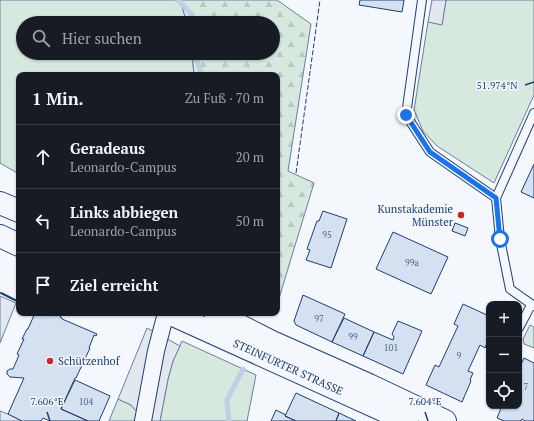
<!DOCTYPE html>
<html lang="de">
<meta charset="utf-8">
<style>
body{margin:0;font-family:"PT Serif",serif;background:#20242c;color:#f1f3f6}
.controls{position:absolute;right:12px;bottom:12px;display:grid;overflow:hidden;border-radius:8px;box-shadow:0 1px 3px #0004}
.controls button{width:36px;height:36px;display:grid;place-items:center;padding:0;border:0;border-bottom:1px solid #363941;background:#171b24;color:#f1f3f6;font:20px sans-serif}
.stop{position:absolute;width:12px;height:12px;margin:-9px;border:3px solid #1a73e8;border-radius:50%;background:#fff}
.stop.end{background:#1a73e8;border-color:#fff;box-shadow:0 1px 4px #0008}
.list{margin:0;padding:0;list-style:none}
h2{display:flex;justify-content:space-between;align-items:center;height:52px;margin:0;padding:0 16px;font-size:17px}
h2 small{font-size:13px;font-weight:400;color:#9ea1a6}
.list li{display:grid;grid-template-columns:26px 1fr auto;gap:12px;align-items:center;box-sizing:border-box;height:64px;padding:0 16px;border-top:1px solid #363941}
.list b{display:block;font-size:15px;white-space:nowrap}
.list p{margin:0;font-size:13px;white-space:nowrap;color:#9ea1a6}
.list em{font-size:13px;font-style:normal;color:#9ea1a6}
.icon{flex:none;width:22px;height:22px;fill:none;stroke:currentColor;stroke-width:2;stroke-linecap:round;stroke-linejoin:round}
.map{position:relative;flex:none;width:534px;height:421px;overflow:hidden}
.search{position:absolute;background:#171b24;box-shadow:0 1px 3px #0004;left:16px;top:16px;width:264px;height:44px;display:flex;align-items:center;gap:10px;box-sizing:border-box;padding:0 14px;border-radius:22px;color:#9ea1a6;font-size:15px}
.panel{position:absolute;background:#171b24;box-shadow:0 1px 3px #0004;left:16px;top:72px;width:264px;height:244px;border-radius:8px}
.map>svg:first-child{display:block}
</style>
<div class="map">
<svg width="534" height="421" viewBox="0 0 534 421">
<defs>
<pattern id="forest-firs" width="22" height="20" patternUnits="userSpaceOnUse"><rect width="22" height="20" fill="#d7e8df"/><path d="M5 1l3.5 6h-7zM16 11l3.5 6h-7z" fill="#b8c8c3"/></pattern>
</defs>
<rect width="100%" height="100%" fill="#f4f7fb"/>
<path fill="#d7e8df" stroke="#687fa3" d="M0 0H180L187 23H23V53H192L194 75H19V174L0 163Z
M446 0H534V95L494 183 437 146 423 131 414 110 428 22 442 24Z
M530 325 534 327V348L524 344 523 339Z
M182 341 256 375 247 421H160L168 379 173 361Z
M118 399 131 405 143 419V421H109Z"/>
<path fill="url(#forest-firs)" stroke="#687fa3" d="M180 0H277L311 24 288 171 314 183 277 305V75H194L192 53H273V23H187Z"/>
<path fill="#e3e8f0" stroke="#687fa3" d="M432 0H446L442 25 428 22Z
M0 296 16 303 0 343Z
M147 328 180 346 173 361 168 379 160 421H143V419L131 405 118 399Z
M0 411 8 414 22 421H0Z"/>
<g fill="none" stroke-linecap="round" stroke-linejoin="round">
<path stroke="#bed0e5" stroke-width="5" d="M178 0 192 15 194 23
M196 53V59L202 75
M229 421 227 400 243 369"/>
</g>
<path fill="#d5e0f0" stroke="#1d3f73" d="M360 0H404L402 12 359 5Z
M534 164V198L521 192Z
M323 211 347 219 331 268 306 260 310 250 307 249 317 221H319Z
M455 223 468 228 465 236 452 231Z
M393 232 448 257 431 294 376 269Z
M303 295 345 314 332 342 296 325 294 321Z
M463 304 489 316V341L488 340 485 348 480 345 468 371 473 373 470 380 471 381 462 402 426 385 435 365 439 367 458 326 454 324Z
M35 313H44L51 316 52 313 54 314V313L61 316 60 317 62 318V319L97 334 96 336 94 335 89 348H90L76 378H75L61 409 88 421H50L43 418 41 421H22L8 414 24 378 10 377 7 374V371L10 369H13L19 355 17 354 24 339H22L27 329H28Z
M344 318 374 332 363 356 332 342Z
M398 321 422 331 403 374 363 356 374 332 393 340 394 337 392 334Z
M524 358 534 363V421H525L522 419 521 421H504L497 418 502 406H519V369Z
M75 380 110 396 99 421H88L61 409Z
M296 393 339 413 336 421H296L285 416Z
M276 410 286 415 285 416 296 421H271Z
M339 413 356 421H336Z"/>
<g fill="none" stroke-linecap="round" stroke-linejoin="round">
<g stroke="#1d3f73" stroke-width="10">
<path id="service" d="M422 0 406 115 430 152 496 198
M534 113 496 198 500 239 510 289 534 306
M519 328 531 305"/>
</g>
<g stroke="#1d3f73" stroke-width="18">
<path id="minor" d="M143 421 156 351 166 313"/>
</g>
<g stroke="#1d3f73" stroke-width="24">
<g id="primary">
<path d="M0 203 19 211"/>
<path d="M0 236 19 245"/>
<path id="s1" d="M169 313 407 421"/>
<path d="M215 313 272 342 369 385 445 421"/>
</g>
</g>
<use href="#service" stroke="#f4f7fb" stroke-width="8"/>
<use href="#minor" stroke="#f4f7fb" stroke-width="16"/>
<use href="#primary" stroke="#f4f7fb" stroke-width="22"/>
<path stroke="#1d3f73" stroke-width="1" stroke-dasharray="5 2" stroke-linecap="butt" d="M296 173 320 0"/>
<path stroke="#1d3f73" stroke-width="2" d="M1 293 19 302"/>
</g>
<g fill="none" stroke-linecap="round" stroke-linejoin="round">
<path stroke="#1a73e8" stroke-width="5" d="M406 115 430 152 496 198 500 239"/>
</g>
<path fill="none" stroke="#1d3f73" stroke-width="1.5" d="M525 85 534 82M47 412 50 421M425 412 428 421"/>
<g fill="#c62828" stroke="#f4f7fb" stroke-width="1.5">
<circle cx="461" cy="215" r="4"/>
<circle cx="50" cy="361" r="4"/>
</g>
<g text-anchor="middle" stroke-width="3" stroke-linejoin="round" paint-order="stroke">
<g font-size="9" fill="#4b6792">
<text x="327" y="238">95</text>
<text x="412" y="266">99a</text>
<text x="319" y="322">97</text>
<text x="353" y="340">99</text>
<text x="391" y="351">101</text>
<text x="459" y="359">9</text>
<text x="526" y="390">7</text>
<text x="86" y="405">104</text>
</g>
<g font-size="11" fill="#1d3f73" stroke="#f4f7fb" text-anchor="end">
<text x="453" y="213">Kunstakademie<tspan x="453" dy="13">Münster</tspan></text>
<text x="58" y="365" text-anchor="start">Schützenhof</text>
</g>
<g font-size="11" fill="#1d3f73" stroke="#f4f7fb">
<text dy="4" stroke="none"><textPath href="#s1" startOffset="131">STEINFURTER STRASSE</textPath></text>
</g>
</g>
<g font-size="10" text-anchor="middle" fill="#1d3f73" stroke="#f4f7fb" stroke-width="3" stroke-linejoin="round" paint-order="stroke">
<text x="497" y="89">51.974°N</text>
<text x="47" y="405">7.606°E</text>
<text x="425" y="405">7.604°E</text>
</g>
</svg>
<div class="controls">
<button>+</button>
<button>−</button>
<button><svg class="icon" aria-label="locate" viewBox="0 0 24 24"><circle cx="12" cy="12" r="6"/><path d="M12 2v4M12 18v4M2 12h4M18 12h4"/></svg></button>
</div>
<div class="stop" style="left:500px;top:239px"></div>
<div class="stop end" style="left:406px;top:115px"></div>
<div class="search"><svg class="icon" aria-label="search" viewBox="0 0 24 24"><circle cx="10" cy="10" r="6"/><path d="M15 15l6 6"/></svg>Hier suchen</div>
<section class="panel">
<h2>1 Min.<small>Zu Fuß · 70 m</small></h2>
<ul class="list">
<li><svg class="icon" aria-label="ahead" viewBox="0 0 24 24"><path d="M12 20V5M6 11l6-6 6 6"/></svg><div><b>Geradeaus</b><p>Leonardo-Campus</p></div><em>20 m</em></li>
<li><svg class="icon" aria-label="left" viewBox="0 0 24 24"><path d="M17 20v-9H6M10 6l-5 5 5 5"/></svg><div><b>Links abbiegen</b><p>Leonardo-Campus</p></div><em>50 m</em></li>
<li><svg class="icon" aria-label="arrive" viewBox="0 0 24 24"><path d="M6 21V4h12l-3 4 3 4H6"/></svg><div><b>Ziel erreicht</b></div></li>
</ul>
</section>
</div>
